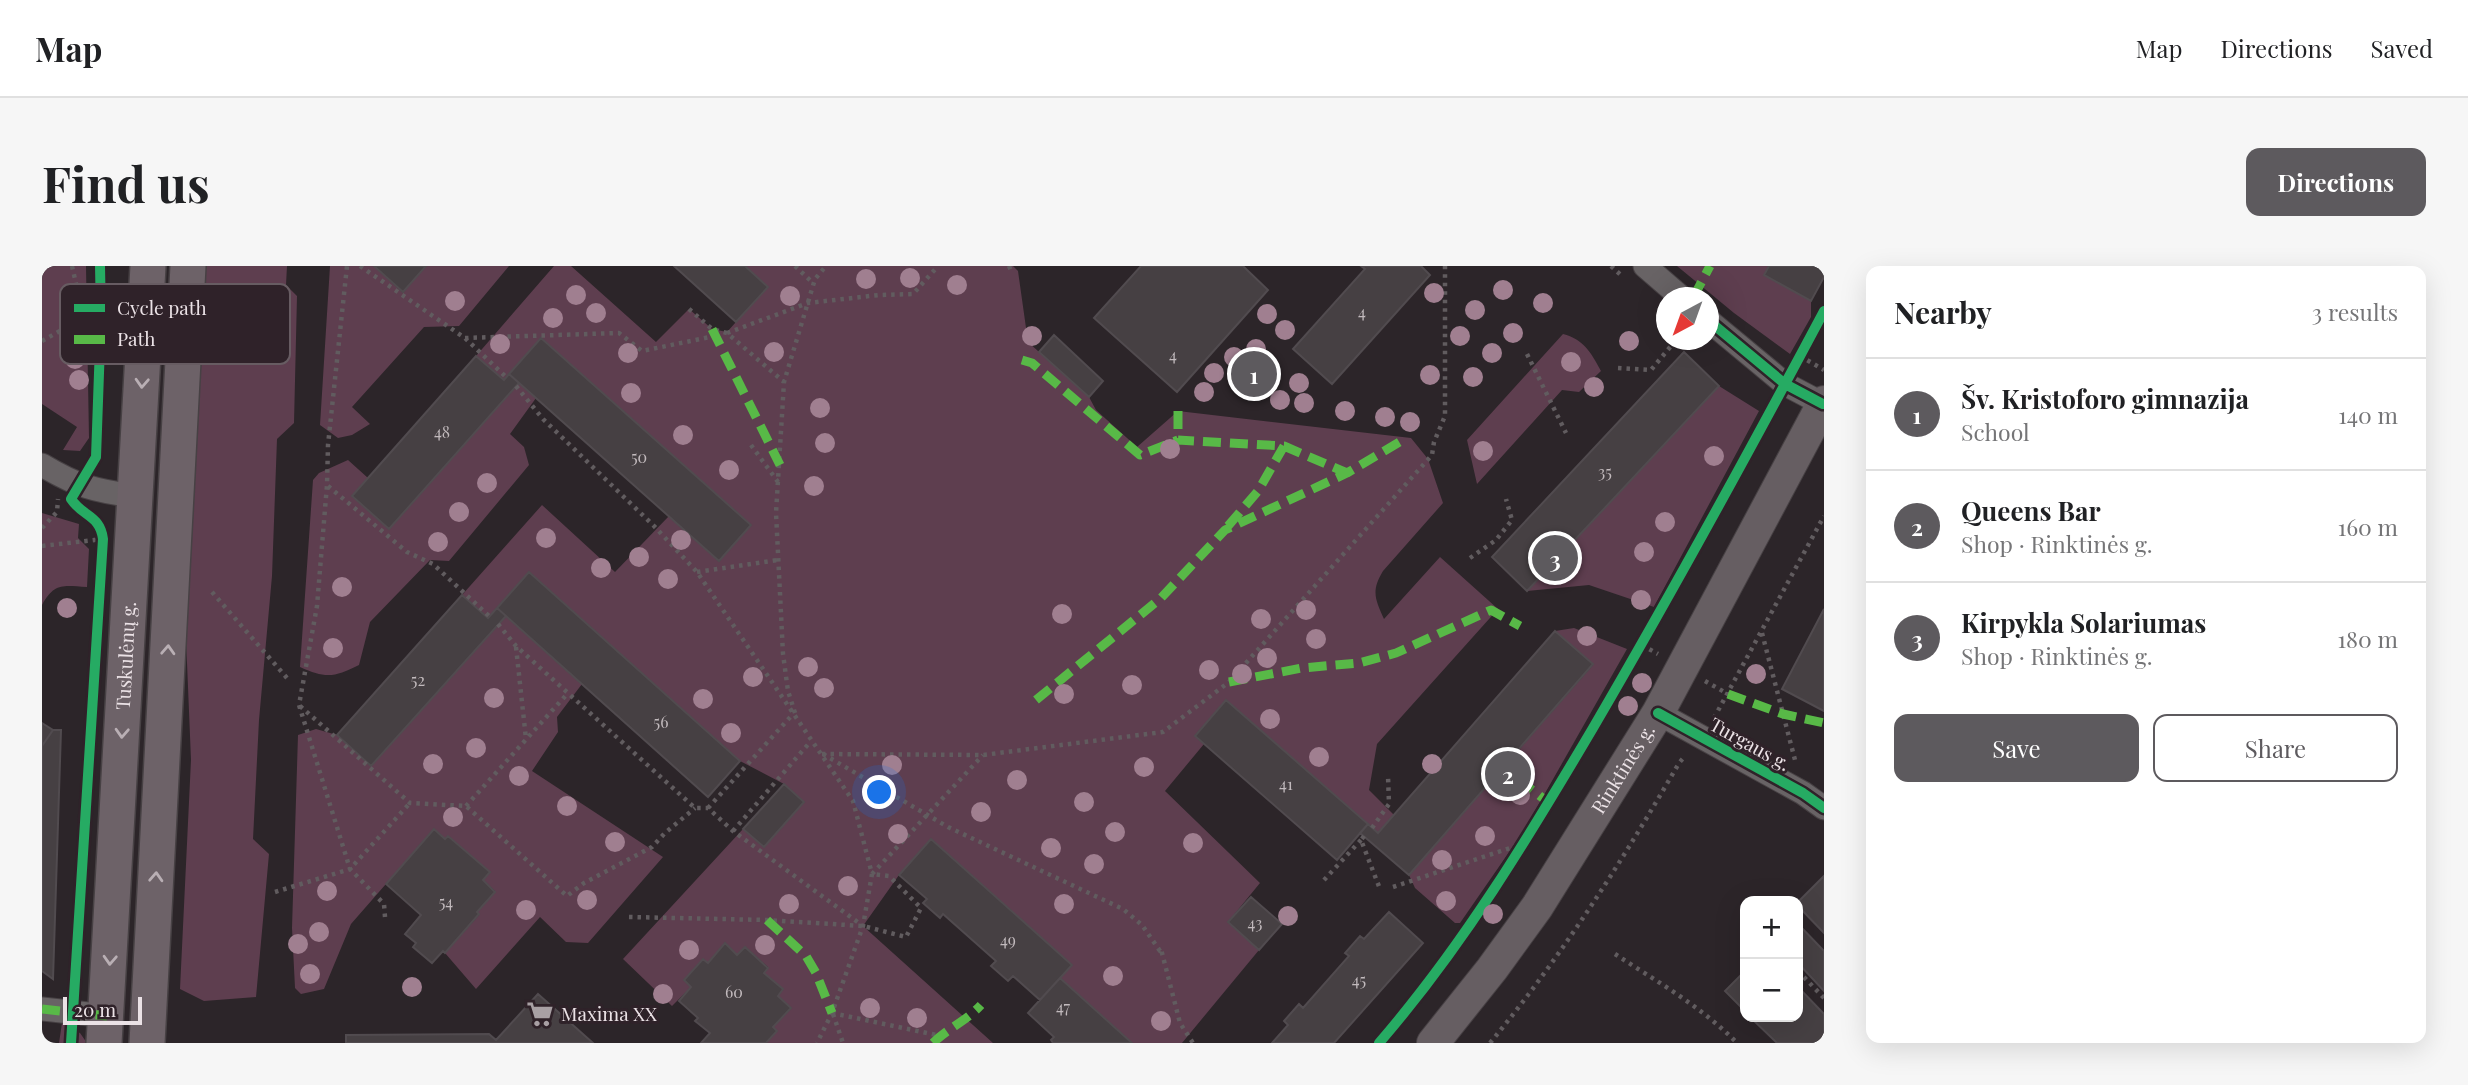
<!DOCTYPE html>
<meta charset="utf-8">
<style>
body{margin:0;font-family:"Playfair Display",serif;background:#f6f6f6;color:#202124}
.controls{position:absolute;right:21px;bottom:21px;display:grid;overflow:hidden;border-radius:14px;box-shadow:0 7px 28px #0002}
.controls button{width:63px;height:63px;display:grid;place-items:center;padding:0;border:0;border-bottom:2px solid #e0e0e0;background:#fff;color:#202124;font:35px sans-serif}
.compass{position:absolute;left:1614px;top:21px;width:63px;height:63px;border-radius:50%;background:#fff;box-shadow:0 7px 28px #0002;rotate:221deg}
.scale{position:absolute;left:21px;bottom:18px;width:79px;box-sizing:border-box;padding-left:7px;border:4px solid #ebe2e6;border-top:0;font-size:19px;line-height:24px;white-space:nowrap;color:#ebe2e6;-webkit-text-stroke:5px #2f2229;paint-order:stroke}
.you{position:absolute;left:838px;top:527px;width:24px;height:24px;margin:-18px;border:5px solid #fff;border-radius:50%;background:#1a73e8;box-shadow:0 0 0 10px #1a73e833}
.badge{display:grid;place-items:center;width:46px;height:46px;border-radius:50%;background:#5d5a5e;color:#fff;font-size:23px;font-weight:700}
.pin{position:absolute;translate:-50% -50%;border:4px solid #fff;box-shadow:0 2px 7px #0006}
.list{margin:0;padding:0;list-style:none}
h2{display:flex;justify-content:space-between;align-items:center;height:91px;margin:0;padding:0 28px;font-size:30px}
h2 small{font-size:23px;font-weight:400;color:#757577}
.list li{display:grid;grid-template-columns:46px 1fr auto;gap:21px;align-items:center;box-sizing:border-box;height:112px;padding:0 28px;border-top:2px solid #e0e0e0}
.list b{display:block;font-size:26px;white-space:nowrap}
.list p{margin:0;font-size:23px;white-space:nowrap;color:#757577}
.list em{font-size:23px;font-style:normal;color:#757577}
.actions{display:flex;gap:14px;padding:21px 28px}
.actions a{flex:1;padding:16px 0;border:2px solid #5d5a5e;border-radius:14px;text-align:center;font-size:24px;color:#5d5a5e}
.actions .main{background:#5d5a5e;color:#fff}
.map{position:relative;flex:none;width:1782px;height:777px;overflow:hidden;border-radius:14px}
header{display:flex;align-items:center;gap:42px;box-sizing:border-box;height:98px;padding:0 35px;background:#fff;border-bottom:2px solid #e0e0e0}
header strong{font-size:33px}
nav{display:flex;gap:38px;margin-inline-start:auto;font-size:24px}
.intro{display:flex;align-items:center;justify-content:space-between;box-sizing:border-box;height:168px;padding:0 42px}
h1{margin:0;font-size:49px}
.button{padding:18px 32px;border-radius:14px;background:#5d5a5e;color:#fff;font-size:24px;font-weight:700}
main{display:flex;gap:42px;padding:0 42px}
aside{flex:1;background:#fff;border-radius:14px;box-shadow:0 7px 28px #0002}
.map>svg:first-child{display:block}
</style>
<header>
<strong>Map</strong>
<nav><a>Map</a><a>Directions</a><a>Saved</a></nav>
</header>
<div class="intro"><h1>Find us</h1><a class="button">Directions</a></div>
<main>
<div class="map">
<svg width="1782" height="777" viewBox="0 0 1782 777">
<rect width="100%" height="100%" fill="#2c2529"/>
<path fill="#5e3e4f" d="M0 0H44L47 172 38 185 21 184 35 161 0 138Z
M162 0H245L244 19 255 30 252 157 235 173 230 310 217 454 211 573 227 588 214 731 162 735 138 723 149 494 143 348Z
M288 0H332L360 26 384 0H467L417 60 382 61 310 141 328 158 310 169 296 172 278 159Z
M512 0H529L614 76 647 43 670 63 685 66 694 56 703 0H971L976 5 986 76 1047 131 1054 144 1095 181 1136 145 1369 172 1386 193 1401 237 1341 305C1329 325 1333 333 1342 353L1398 291 1456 343 1335 478 1327 524 1352 549 1336 567 1184 435 1153 469 1162 478 1123 525 1218 617 1186 656 1217 684 1140 777H1090L1018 712 1029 698 889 573 857 609 821 660 951 777H724L735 765 731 761 748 741 736 730 741 723 722 707 726 701 703 681 695 689 683 678 666 697 661 693 642 714 649 721 630 740 581 693 701 563 722 581 762 536 742 518 698 495 487 307 446 352 420 329 500 239 573 306 627 250 677 295 709 259 499 72 462 114 434 90Z
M1635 0H1727L1722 9 1769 35V51L1748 88 1692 47Z
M1521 68C1541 73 1549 86 1559 105L1537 126 1520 124 1435 218 1425 174Z
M477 117 494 132 468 168 482 181 487 199 407 295 388 294 328 356 317 399C293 411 284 413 258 401L271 214 277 207 306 194 326 212 310 230 347 263Z
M1677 120 1717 145 1612 341 1547 319 1485 325Z
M0 247 37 258 36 272 47 283 45 321C21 320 13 316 0 339Z
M464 350 540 418 515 451 516 466 490 505 621 591 546 677 524 676 498 651 434 723 403 687 437 649 435 646 453 625 441 614 447 606 406 570 403 573 392 563 309 658 282 723 259 728 253 722 250 662 256 469 274 463 295 469 329 500Z
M1532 362 1585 383 1481 566 1418 657H1413L1373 622 1367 609 1551 399 1513 365Z
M20 757 38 767 45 777H17Z"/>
<path fill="#464043" stroke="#514b4f" stroke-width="2" d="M332 0H384L361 26Z
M632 0H703L726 21 694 56Z
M1099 0H1201L1226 24 1135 126 1052 52Z
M1319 0H1379L1388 9 1290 118 1251 83 1323 3Z
M1727 0H1782V11L1769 35 1722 9Z
M1012 69 1061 115 1047 131 997 86Z
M499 72 709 259 677 295 467 108Z
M1642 86 1677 120 1485 325 1450 291Z
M434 90 462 114 467 108 477 117 347 263 310 230Z
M487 306 698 495 666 531 455 342Z
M420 329 446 352 455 342 464 350 329 500 295 469Z
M1782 343V445L1740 423Z
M1513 365 1551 398 1367 609 1318 567 1326 558 1336 567Z
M1184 434 1326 558 1295 594 1153 470Z
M0 457 11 464 0 480Z
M11 464H19L11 713 0 705V480Z
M742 518 762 536 722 581 701 563Z
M392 563 403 573 406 570 448 606 441 614 453 626 435 646 437 648 403 687 401 685 390 697 371 681 374 677 363 668 379 649 344 618Z
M889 573 1030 699 998 734 971 710 966 715 949 700 954 695 901 648 898 652 881 637 885 633 857 609Z
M1782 610V667L1756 640V636Z
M1209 631 1240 658 1217 684 1186 656Z
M1347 646 1381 677 1292 777H1230L1246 759 1242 755 1257 738 1261 742 1307 690 1303 687 1318 670 1322 673Z
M1756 658 1782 685V725L1756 697Z
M683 677 695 689 703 681 726 702 722 707 741 723 736 730 749 742 731 761 735 765 724 777H659L668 767 653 755 656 752 637 735 649 721 642 714 661 693 666 697Z
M1703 705V745L1683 725Z
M1018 712 1090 777H1011L1009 774 1012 771 986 747Z
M1756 721 1782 748V777H1735L1708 751H1756Z
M496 728 551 777H304V769L447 768 454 774Z"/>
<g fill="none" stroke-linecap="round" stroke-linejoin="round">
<g stroke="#474144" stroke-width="25">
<path id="street" d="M1603 0 1640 32
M1666 54 1743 118 1781 138
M0 199C35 220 53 225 93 230
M1616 447 1761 527 1782 542
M0 743 65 750"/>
</g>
<g stroke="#474144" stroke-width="34">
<g id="secondary">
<path id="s1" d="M1391 777 1450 703 1495 641 1616 447 1782 136"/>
</g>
</g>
<g stroke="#474144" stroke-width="38">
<g id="primary">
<path id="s2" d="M62 777 106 0"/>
<path d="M105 777 146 0"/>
</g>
</g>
<path stroke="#615c5f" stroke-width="4.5" stroke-dasharray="3.5 5" stroke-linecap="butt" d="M30 0 57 118
M318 0 423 72 464 111
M753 0 771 17
M967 0 969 5
M1569 0 1581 11
M647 43 670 63 685 67 742 116
M685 67 766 37 837 29 871 28 896 0
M423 72 577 67 600 85 673 70
M0 75 41 52 59 51
M1485 88 1524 167
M1758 90 1782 104
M1576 102 1609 104 1634 74
M474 120 501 153 612 260 655 306 811 535 830 608 821 660 790 747 775 777
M709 179 736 216
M286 220 365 286 391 298 447 350
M0 262 15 246 16 233
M0 280 61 273
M1428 292 1454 274 1470 254 1464 233
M655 306 736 294
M170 326 245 412
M456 358 474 380 653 542H666L691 565 821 660
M1720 367 1753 494
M1600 379 1616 388
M474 381 484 473
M1663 415 1686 428
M258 440 368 537 424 540 525 630 542 617 610 581 623 567 653 542
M753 447 746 425 741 388 734 247 742 116 773 13 784 0
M1672 452 1782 250
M780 488 941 489 1121 466 1187 416 1390 189 1392 176 1403 150V0
M781 488 906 561 1081 643 1100 659 1118 685 1119 683 1138 757 1151 777
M424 540 526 427
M666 542 751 448
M1330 562 1347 538 1346 510
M691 565 769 475
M1322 570 1319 574 1338 623
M830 608 941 489
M1282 614 1319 574
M1351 621 1483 577
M233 626 308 603 257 439 275 340 285 219 286 179 305 0
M343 651 342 638 308 603 368 537
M587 651 725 654 821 660 864 671 879 642 847 610 830 608
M1573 688C1614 715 1660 741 1695 777
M1756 705 1782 732
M790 747 899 770
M791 748 801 777
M1448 777C1520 690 1581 594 1637 497L1643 490"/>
<use href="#street" stroke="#686365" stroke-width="23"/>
<use href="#secondary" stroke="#665e62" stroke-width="32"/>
<use href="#primary" stroke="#6d6268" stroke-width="35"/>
<path stroke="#58b947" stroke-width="9" stroke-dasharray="18 9" stroke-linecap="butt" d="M1651 32 1668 0
M670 63 738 199
M980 94 990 97 1098 189 1136 174
M1136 145V174L1242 180 1305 207
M1186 260 1216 225 1242 180
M1187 416 1260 402 1317 397 1354 387 1449 344 1478 360
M1686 428 1741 448 1782 457
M994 434 1119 332 1183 264 1305 207 1361 174
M1476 513 1507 537
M725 654 764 690 774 707 790 747
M0 743 65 750
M891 777C906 762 923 756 939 739"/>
<g stroke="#2f2229" stroke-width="15">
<path id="cycleway" d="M1666 54 1743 118 1781 138
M1616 447 1761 527 1782 542
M29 777 61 273C58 249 41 251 29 233L54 191 59 51 58 0
M1337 777C1421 680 1486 572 1551 462 1631 325 1707 186 1782 45"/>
</g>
<use href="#cycleway" stroke="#26ab63" stroke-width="10"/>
</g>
<g fill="#a07f90">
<circle cx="868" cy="12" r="10"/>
<circle cx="824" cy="13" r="10"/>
<circle cx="915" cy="19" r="10"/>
<circle cx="1461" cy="24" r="10"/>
<circle cx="1392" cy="27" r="10"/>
<circle cx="534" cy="29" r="10"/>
<circle cx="748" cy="30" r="10"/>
<circle cx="413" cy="35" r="10"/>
<circle cx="1501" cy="37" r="10"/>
<circle cx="1433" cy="44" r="10"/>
<circle cx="554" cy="47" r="10"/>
<circle cx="1225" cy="48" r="10"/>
<circle cx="511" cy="52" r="10"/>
<circle cx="1243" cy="64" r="10"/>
<circle cx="1471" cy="67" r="10"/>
<circle cx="990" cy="70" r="10"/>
<circle cx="1418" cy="70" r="10"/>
<circle cx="1587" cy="75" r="10"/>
<circle cx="458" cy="78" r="10"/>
<circle cx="1214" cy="83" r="10"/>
<circle cx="732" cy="86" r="10"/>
<circle cx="586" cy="87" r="10"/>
<circle cx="1450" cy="87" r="10"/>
<circle cx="1192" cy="91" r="10"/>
<circle cx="33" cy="93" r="10"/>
<circle cx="1529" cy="96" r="10"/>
<circle cx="1172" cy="107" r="10"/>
<circle cx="1388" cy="109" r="10"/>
<circle cx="1431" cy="111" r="10"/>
<circle cx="37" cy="114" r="10"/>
<circle cx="1257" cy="117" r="10"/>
<circle cx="1552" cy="121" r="10"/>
<circle cx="1162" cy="126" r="10"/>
<circle cx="589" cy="127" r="10"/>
<circle cx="1238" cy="134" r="10"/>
<circle cx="1262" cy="137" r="10"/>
<circle cx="778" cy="142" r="10"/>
<circle cx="1303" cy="145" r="10"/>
<circle cx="1343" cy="151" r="10"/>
<circle cx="1368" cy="156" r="10"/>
<circle cx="641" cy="169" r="10"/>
<circle cx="783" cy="177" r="10"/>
<circle cx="1128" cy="183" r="10"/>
<circle cx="1441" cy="185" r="10"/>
<circle cx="1672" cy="190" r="10"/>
<circle cx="687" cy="204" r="10"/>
<circle cx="445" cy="217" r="10"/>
<circle cx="772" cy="220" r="10"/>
<circle cx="417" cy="246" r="10"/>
<circle cx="1623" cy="256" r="10"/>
<circle cx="504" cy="272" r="10"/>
<circle cx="639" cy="274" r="10"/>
<circle cx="396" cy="276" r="10"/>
<circle cx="1602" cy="286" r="10"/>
<circle cx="597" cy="291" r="10"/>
<circle cx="559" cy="302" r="10"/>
<circle cx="626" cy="313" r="10"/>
<circle cx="300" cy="321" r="10"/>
<circle cx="1599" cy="334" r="10"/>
<circle cx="25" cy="342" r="10"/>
<circle cx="1264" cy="344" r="10"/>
<circle cx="1020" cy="348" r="10"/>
<circle cx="1219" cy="353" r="10"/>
<circle cx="1545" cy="370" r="10"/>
<circle cx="1274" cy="373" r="10"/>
<circle cx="291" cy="382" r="10"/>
<circle cx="1225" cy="392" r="10"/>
<circle cx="766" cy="401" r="10"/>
<circle cx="1167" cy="404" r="10"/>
<circle cx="1200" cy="408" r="10"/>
<circle cx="1714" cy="408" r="10"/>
<circle cx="711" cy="411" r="10"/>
<circle cx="1600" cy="417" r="10"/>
<circle cx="1090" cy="419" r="10"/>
<circle cx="782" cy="422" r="10"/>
<circle cx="1022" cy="428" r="10"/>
<circle cx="452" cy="432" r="10"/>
<circle cx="661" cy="433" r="10"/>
<circle cx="1586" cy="440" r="10"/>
<circle cx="1228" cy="453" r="10"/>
<circle cx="689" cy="467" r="10"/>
<circle cx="434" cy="482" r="10"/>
<circle cx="1277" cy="491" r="10"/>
<circle cx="391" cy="498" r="10"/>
<circle cx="1390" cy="498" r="10"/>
<circle cx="850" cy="499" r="10"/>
<circle cx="1102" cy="501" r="10"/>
<circle cx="477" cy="510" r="10"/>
<circle cx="975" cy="514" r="10"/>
<circle cx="1478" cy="529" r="10"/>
<circle cx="1042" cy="536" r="10"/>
<circle cx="525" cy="540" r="10"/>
<circle cx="939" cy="546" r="10"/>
<circle cx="411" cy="551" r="10"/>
<circle cx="1073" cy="566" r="10"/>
<circle cx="856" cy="568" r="10"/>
<circle cx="1443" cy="570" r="10"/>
<circle cx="573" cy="576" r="10"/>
<circle cx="1151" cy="577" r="10"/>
<circle cx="1009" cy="582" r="10"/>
<circle cx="1400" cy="594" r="10"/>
<circle cx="1052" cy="598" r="10"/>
<circle cx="806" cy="620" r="10"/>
<circle cx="285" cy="625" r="10"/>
<circle cx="545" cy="634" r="10"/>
<circle cx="1404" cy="635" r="10"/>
<circle cx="747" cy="638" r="10"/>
<circle cx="1022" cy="638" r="10"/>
<circle cx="484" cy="644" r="10"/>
<circle cx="1451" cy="648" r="10"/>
<circle cx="1246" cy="650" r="10"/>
<circle cx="277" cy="666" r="10"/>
<circle cx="256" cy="678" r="10"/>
<circle cx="723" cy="679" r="10"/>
<circle cx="647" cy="684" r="10"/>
<circle cx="268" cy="708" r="10"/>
<circle cx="1071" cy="710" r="10"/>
<circle cx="370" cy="721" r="10"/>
<circle cx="621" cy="728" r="10"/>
<circle cx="828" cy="742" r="10"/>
<circle cx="875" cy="752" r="10"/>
<circle cx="1119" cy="755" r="10"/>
</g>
<defs><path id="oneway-chevron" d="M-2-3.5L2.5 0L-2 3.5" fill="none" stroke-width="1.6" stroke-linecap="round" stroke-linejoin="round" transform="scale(1.75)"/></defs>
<g stroke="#b9afb4">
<use href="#oneway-chevron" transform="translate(100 117) rotate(93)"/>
<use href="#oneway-chevron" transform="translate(126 384) rotate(-87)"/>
<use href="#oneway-chevron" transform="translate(80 467) rotate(93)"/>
<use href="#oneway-chevron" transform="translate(114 611) rotate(-87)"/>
<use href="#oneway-chevron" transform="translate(68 694) rotate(93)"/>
</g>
<defs>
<g id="supermarket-bare" transform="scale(2.1)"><path d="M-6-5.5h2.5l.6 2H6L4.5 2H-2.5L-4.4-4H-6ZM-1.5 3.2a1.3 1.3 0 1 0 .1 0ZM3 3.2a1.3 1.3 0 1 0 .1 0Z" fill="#a8a0a4" stroke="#2f2229" stroke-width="2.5" paint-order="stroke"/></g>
</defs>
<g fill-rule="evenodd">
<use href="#supermarket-bare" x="498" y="748"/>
</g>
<g text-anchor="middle" stroke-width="6" stroke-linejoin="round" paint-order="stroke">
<g font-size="16" fill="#c2babd">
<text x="1320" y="52">4</text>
<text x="1131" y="95">4</text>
<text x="400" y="172">48</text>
<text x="597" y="197">50</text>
<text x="1563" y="212">35</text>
<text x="376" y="420">52</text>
<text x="619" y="462">56</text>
<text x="1244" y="524">41</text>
<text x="404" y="642">54</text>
<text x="1213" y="663">43</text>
<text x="966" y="680">49</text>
<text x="1317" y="720">45</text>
<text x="692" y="732">60</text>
<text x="1021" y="747">47</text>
</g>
<g font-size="19" fill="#ebe2e6" stroke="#2f2229">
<text dy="7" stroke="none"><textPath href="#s2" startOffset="388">Tuskulėnų g.</textPath></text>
<text transform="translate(1708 478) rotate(29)" y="7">Turgaus g.</text>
<text dy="7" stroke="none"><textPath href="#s1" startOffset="334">Rinktinės g.</textPath></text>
</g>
<g font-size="19" fill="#ebe2e6" stroke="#2f2229" text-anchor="start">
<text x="519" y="755">Maxima XX</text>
</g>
</g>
<rect x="18" y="18" width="230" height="80" rx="10" fill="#2f2229" stroke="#675c62" stroke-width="2"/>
<rect x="32" y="38" width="31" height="8" fill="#26ab63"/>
<rect x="32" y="69" width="31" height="9" fill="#58b947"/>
<g font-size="19" fill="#ebe2e6">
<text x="75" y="49">Cycle path</text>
<text x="75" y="80">Path</text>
</g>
</svg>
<div class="controls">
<button>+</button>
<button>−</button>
</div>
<svg class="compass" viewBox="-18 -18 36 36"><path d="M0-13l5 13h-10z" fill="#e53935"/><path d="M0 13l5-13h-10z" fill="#757577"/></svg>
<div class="scale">20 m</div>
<div class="you"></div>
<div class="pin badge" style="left:1212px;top:108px">1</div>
<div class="pin badge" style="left:1466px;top:508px">2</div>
<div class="pin badge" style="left:1513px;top:292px">3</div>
</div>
<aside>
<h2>Nearby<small>3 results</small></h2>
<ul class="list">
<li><span class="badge">1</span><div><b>Šv. Kristoforo gimnazija</b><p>School</p></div><em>140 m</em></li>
<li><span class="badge">2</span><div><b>Queens Bar</b><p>Shop · Rinktinės g.</p></div><em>160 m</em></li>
<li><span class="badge">3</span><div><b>Kirpykla Solariumas</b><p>Shop · Rinktinės g.</p></div><em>180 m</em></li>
</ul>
<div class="actions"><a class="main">Save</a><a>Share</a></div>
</aside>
</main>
